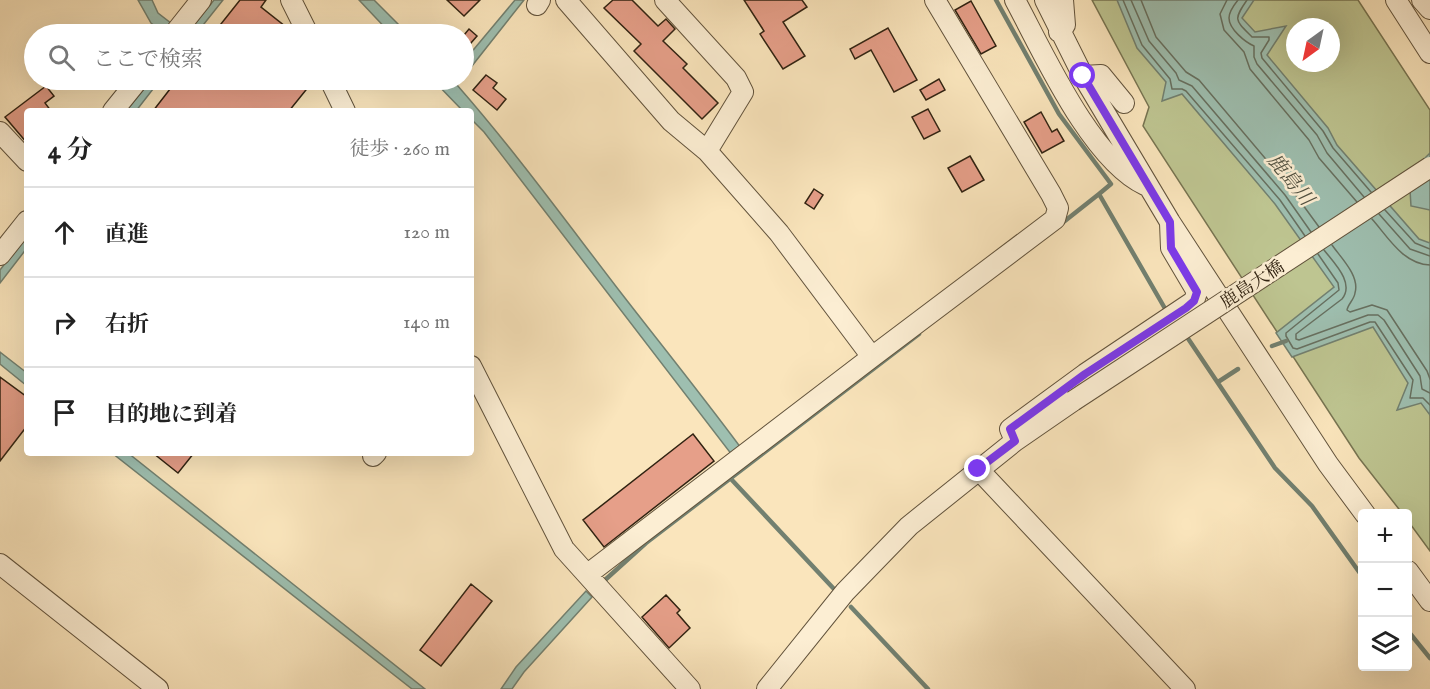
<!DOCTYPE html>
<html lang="ja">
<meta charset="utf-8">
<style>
body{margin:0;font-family:"IM FELL English","Noto Serif JP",serif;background:#f6f6f6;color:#222}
.controls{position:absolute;right:18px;bottom:18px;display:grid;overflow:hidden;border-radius:6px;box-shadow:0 6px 24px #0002}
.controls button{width:54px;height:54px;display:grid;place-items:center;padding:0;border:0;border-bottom:2px solid #e0e0e0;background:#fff;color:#222;font:30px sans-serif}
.compass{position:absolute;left:1286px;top:18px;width:54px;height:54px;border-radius:50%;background:#fff;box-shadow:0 6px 24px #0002;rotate:213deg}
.stop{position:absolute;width:18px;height:18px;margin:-14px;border:4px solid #7c3aed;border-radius:50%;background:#fff}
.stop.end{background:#7c3aed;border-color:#fff;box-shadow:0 2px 6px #0008}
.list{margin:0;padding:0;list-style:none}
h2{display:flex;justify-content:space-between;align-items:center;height:78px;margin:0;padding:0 24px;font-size:26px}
h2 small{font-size:20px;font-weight:400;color:#767676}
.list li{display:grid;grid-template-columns:39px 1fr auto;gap:18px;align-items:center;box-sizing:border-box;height:90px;padding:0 24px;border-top:2px solid #e0e0e0}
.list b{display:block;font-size:22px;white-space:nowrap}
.list em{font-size:20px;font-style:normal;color:#767676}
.icon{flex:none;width:33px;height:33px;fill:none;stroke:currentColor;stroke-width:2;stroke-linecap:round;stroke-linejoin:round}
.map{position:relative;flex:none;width:1430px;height:689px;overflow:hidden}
.search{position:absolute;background:#fff;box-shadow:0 6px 24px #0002;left:24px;top:24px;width:450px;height:66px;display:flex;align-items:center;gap:15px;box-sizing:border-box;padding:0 21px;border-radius:33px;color:#767676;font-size:22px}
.panel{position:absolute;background:#fff;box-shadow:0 6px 24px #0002;left:24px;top:108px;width:450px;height:348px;border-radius:6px}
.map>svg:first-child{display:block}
</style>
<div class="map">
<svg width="1430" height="689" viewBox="0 0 1430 689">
<rect width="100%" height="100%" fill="#fae5bc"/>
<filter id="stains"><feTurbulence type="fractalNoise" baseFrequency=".00333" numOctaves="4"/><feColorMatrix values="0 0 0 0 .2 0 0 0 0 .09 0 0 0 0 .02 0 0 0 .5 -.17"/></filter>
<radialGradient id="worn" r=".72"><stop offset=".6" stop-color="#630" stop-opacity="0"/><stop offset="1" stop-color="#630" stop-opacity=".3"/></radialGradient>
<path fill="#bec591" stroke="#777451" stroke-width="1.5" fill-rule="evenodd" d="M1092 0H1135L1430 380V551L1408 521V514L1402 513 1359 458 1143 126 1149 107Z
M1187 0H1358L1430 110V314ZM1295 27H1331V63H1295Z"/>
<path fill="#9ebfb0" stroke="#728070" stroke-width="1.5" d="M138 0H152L158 13 185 34H165L151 23Z
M214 0H223L196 34H187Z
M359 0H374L408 34H391Z
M515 0H524L464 76V61Z
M1117 0H1254L1242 18 1255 32 1286 26 1267 55 1328 128 1337 145 1419 239 1430 243V415L1421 403 1397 410 1408 383 1373 327 1292 357 1276 333 1334 287 1275 204 1182 94 1162 101 1166 82 1137 48Z
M151 80H160L136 111H126Z
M433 80H461L457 85C514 150 565 220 618 289 659 342 701 394 741 448L732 455 484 132 471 119V111H463Z
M1430 153V210L1411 206 1409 174Z
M27 235V248L0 283V270Z
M0 352 27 373V386L0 364Z
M112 453H128L425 689H412Z
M586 591 592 597 524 672 512 689H501L516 667Z"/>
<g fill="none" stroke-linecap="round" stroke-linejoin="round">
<path stroke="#677060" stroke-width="1.5" d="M1123 0 1142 45 1170 79 1172 89H1182L1186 91 1280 200 1305 236
M1131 0 1149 41 1176 73 1179 80 1192 86 1285 195 1311 232
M1141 0 1156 37 1186 72 1199 80 1292 190 1319 227
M1227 0 1220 14 1224 30 1244 52 1250 69 1309 140 1319 158 1357 202
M1238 0C1234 5 1229 11 1229 18 1229 29 1245 42 1254 46V57L1257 64 1317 135 1327 153 1364 197
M1247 0C1233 20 1235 20 1252 37H1269V40L1261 53 1262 58 1323 131 1333 148 1371 192
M1385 210 1415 243 1430 249
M1379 214 1410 249 1430 256
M1372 219C1388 237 1403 264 1430 265
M1332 245C1341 258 1360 276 1355 293 1354 300 1348 304 1347 310L1350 312 1372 305 1387 310 1427 371 1430 379
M1324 250C1334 263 1355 283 1342 299L1296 334V339L1299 340 1368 315H1378L1384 320 1420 376 1422 389 1430 393
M1318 254 1338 283 1339 290 1286 333V336L1293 348 1297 349 1370 322H1375L1413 380 1410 398H1423L1430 405"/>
<path stroke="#728070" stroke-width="4.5" d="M996 0 1059 114 1111 184 1099 194 1167 312
M1061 224 1099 194
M1185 334 1275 468 1312 506 1362 576
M1272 346 1286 341
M1218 382 1238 369
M731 479 834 589
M605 580 646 543 919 334
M851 607 928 689
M1408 631 1430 658"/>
</g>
<path fill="#e69f89" stroke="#302211" stroke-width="1.5" d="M240 0H266L261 7 295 34H213Z
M447 0H480L464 16Z
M613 0H632L658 26 666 19 675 29 663 41 687 64 683 68 718 103 702 119 634 51 641 44 604 8Z
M744 0H802L807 7 783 22 805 56 783 69 760 34 764 31Z
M971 1 996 46 981 54 955 10Z
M888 28 917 80 894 92 871 50 855 59 850 49Z
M469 29 477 36 464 51V35Z
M486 75 497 83 493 88 506 99 497 110 473 90Z
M939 79 945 90 926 100 920 90Z
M177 80H314L289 111H153Z
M46 86 54 96 45 103 51 111H27V143L5 117Z
M928 109 940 131 924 139 912 117Z
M1041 112 1052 132 1057 129 1064 141 1042 153 1024 122Z
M970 156 984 180 962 192 948 168Z
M814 189 823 195 814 209 805 203Z
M0 377 27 397V426L0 461Z
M693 434 714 461 604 547 583 520Z
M153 453H194L178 473Z
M471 584 492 601 441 666 420 650Z
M666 595 680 610 677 613 690 628 669 648 642 617Z"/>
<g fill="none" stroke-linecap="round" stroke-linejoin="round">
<g stroke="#62533c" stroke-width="22">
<path id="minor" d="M291 0 308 34
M566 0 671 121 707 151 779 233 872 357
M665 0 736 78 743 92 707 151
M1015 0C1043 52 1091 160 1145 185
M1045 0 1083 76 1170 222 1328 464 1365 514
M1396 0 1430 53
M1422 0 1430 9
M537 5 540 0
M1059 32 1065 25 1063 0
M174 34 201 0
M1083 76 1101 75 1124 103
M330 80 345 111
M113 111 138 80
M0 132 27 161
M0 255 27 221
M471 366 564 549 690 689
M1013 436 1010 429 1085 374 1194 301 1197 292 1171 248 1170 223
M373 456 376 453
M978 469 1185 689
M0 564 158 689
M1408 571 1430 601
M588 574 872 357 1055 219 1058 208 1051 194 935 0
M767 689 845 592 909 526 1015 441 1073 401"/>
</g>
<use href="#minor" stroke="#fceed3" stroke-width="20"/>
<g stroke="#62533c" stroke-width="22" stroke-linecap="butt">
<path id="minor-bridge" d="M1073 401 1430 167"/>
</g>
<use href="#minor-bridge" stroke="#fceed3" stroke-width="20"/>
</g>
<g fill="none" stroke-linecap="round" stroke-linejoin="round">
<path stroke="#7c3aed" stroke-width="8" d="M978 469 1015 441 1010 429 1085 374 1186 308 1194 301 1197 292 1171 248 1170 222 1083 76"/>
</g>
<g text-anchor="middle" stroke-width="5" stroke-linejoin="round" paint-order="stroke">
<g font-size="18" fill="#302211" stroke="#fceed3">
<text transform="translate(1252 284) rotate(-33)" y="6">鹿島大橋</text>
</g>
<g font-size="20" font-style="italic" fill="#515141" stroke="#fceed3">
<text transform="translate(1291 179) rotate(51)" y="7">鹿島川</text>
</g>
</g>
<rect width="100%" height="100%" filter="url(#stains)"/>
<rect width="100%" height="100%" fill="url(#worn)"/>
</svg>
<div class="controls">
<button>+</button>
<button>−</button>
<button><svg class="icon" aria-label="layers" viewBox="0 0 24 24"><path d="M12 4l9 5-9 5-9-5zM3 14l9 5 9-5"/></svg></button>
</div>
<svg class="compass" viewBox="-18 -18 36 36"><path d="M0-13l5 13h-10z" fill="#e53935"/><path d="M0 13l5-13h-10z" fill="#767676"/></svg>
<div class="stop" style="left:1083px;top:76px"></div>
<div class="stop end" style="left:978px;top:469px"></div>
<div class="search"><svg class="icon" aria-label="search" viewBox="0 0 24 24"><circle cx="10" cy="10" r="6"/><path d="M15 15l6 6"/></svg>ここで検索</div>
<section class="panel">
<h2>4 分<small>徒歩 · 260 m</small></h2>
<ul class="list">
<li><svg class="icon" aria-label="ahead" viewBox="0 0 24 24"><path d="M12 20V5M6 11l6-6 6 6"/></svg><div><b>直進</b></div><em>120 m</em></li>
<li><svg class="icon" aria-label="right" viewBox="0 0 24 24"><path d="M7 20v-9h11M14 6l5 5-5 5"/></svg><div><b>右折</b></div><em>140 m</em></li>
<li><svg class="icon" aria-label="arrive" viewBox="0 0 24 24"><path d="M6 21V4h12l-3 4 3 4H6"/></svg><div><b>目的地に到着</b></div></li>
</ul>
</section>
</div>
